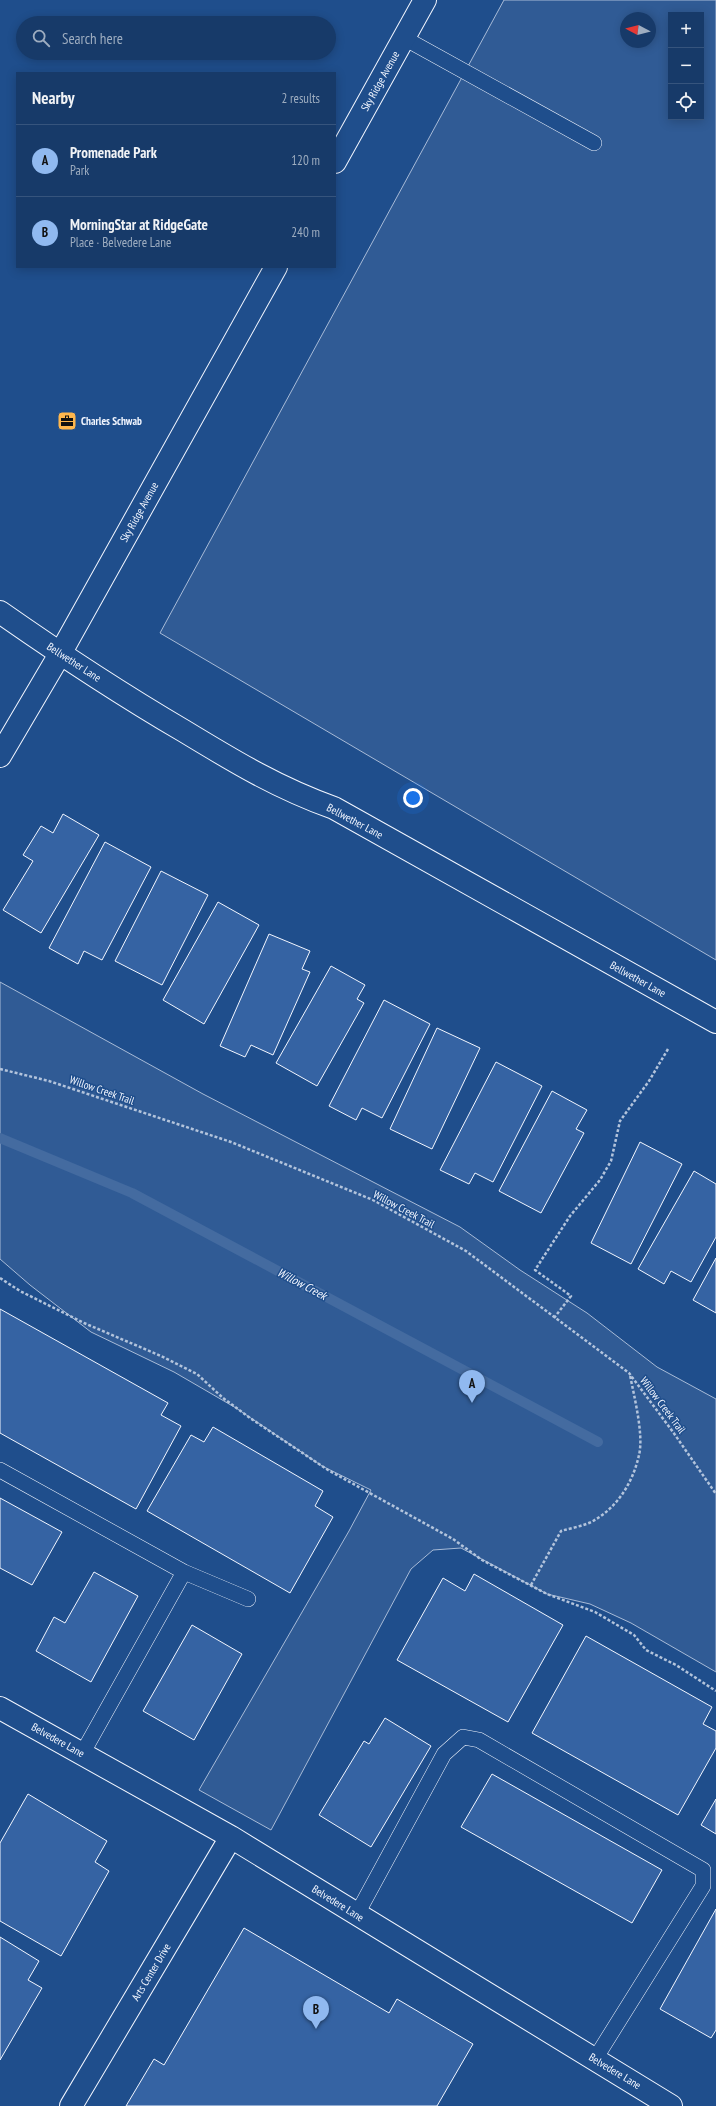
<!DOCTYPE html>
<meta charset="utf-8">
<style>
body{margin:0;font-family:"PT Sans Narrow",sans-serif;background:#244571;color:#f1f3f6}
.controls{position:absolute;right:12px;top:12px;display:grid;overflow:hidden;border-radius:0px;box-shadow:0 2px 10px #0003}
.controls button{width:36px;height:36px;display:grid;place-items:center;padding:0;border:0;border-bottom:1px solid #36547d;background:#173a69;color:#f1f3f6;font:20px sans-serif}
.compass{position:absolute;left:620px;top:12px;width:36px;height:36px;border-radius:50%;background:#173a69;box-shadow:0 2px 10px #0003;rotate:277deg}
.you{position:absolute;left:413px;top:798px;width:14px;height:14px;margin:-10px;border:3px solid #fff;border-radius:50%;background:#1a73e8;box-shadow:0 0 0 6px #1a73e833}
.badge{display:grid;place-items:center;width:26px;height:26px;border-radius:50%;background:#90b9f0;color:#111;font-size:13px;font-weight:700}
.pin{position:absolute;translate:-50% -33px;filter:drop-shadow(0 1px 2px #0008)}
.pin::after{content:'';position:absolute;top:21px;width:14px;height:12px;background:inherit;clip-path:polygon(0 0,100% 0,50% 100%)}
.list{margin:0;padding:0;list-style:none}
h2{display:flex;justify-content:space-between;align-items:center;height:52px;margin:0;padding:0 16px;font-size:17px}
h2 small{font-size:13px;font-weight:400;color:#9eadc0}
.list li{display:grid;grid-template-columns:26px 1fr auto;gap:12px;align-items:center;box-sizing:border-box;height:72px;padding:0 16px;border-top:1px solid #36547d}
.list b{display:block;font-size:15px;white-space:nowrap}
.list p{margin:0;font-size:13px;white-space:nowrap;color:#9eadc0}
.list em{font-size:13px;font-style:normal;color:#9eadc0}
.icon{flex:none;width:22px;height:22px;fill:none;stroke:currentColor;stroke-width:2;stroke-linecap:round;stroke-linejoin:round}
.map{position:relative;flex:none;width:716px;height:2106px;overflow:hidden}
.search{position:absolute;background:#173a69;box-shadow:0 2px 10px #0003;left:16px;top:16px;width:320px;height:44px;display:flex;align-items:center;gap:10px;box-sizing:border-box;padding:0 14px;border-radius:22px;color:#9eadc0;font-size:15px}
.panel{position:absolute;background:#173a69;box-shadow:0 2px 10px #0003;left:16px;top:72px;width:320px;height:196px;border-radius:0px}
.map>svg:first-child{display:block}
</style>
<div class="map">
<svg width="716" height="2106" viewBox="0 0 716 2106">
<rect width="100%" height="100%" fill="#1f4e8c"/>
<path fill="#305b95" stroke="#a8bbd7" fill-rule="evenodd" d="M504 0H716V960L160 633ZM671 15H701V117H671ZM626 18H650V42H626Z
M0 982 203 1094 460 1227 520 1270 587 1313 657 1367 716 1399V1672L631 1623 590 1604 547 1594 461 1548 433 1550 411 1569 271 1830 199 1790 349 1531 371 1490 322 1466 236 1408 174 1372 91 1332 30 1285 0 1259Z"/>
<g fill="none" stroke-linecap="round" stroke-linejoin="round">
<path stroke="#446ba0" stroke-width="10" d="M0 1138 132 1193 598 1442"/>
</g>
<path fill="#3563a3" stroke="#f2f6ff" d="M63 814 99 835 41 933 3 910 33 861 23 855 41 826 53 833Z
M105 842 151 867 102 960 84 951 78 964 49 948Z
M161 871 208 895 162 985 115 961Z
M218 902 259 925 204 1024 163 1000Z
M269 934 310 951 302 969 310 972 273 1055 251 1045 245 1057 220 1046Z
M331 966 365 985 357 999 364 1003 317 1086 276 1063Z
M384 1000 430 1024 382 1118 362 1108 356 1120 329 1106Z
M437 1028 480 1048 432 1149 390 1129Z
M496 1062 542 1086 493 1182 475 1173 469 1184 440 1170Z
M552 1091 587 1110 576 1129 584 1133 541 1213 499 1191Z
M640 1142 682 1164 631 1264 591 1243Z
M694 1171 716 1184V1237L691 1282 671 1271 664 1284 638 1269Z
M716 1258V1313L693 1300Z
M0 1309 168 1403 161 1415 181 1426 136 1509 0 1433Z
M213 1427 323 1491 315 1506 333 1517 290 1593 147 1511 191 1435 204 1442Z
M0 1498 62 1532 32 1585 0 1568Z
M94 1572 138 1596 91 1682 36 1651 54 1617 65 1623Z
M474 1574 563 1625 508 1722 397 1660 443 1578 465 1591Z
M192 1625 242 1654 194 1740 143 1711Z
M586 1636 712 1707 703 1724 716 1731V1748L678 1815 532 1733Z
M385 1718 431 1746 371 1847 319 1815 364 1741 369 1744Z
M492 1774 662 1870 632 1923 461 1827Z
M28 1794 107 1841 95 1862 109 1871 61 1956 0 1921V1843Z
M716 1799V1834L701 1825Z
M716 1909V2030L711 2038 660 2009Z
M244 1928 389 2013 397 1999 473 2044 437 2106H126L154 2059 164 2065Z
M0 1937 39 1961 28 1980 42 1988 0 2060Z"/>
<g fill="none" stroke-linecap="round" stroke-linejoin="round">
<g stroke="#f2f6ff" stroke-width="16">
<path id="lane" d="M404 38 594 143
M0 1470 184 1572 248 1599
M82 1754 184 1572
M357 1914 444 1754 463 1737 479 1740 703 1870V1886L595 2059"/>
</g>
<g stroke="#f2f6ff" stroke-width="24">
<path id="street" d="M335 162 425 0
M0 612C60 654 121 694 184 731 235 762 278 788 334 808L716 1022
M0 756 60 654 276 267
M0 1708 231 1837 671 2106
M71 2106 231 1837"/>
</g>
<path stroke="#b3c4dc" stroke-width="2.5" stroke-dasharray="3 2" stroke-linecap="butt" d="M0 1069 49 1081 231 1142 373 1200 466 1251 629 1373 673 1432 716 1494
M0 1278 20 1291 84 1323 161 1356 197 1374 223 1398 250 1418 328 1470 453 1539 482 1560 547 1594 595 1612 634 1635 646 1650 676 1665 716 1691
M554 1318 571 1296 535 1270 570 1216 600 1180 611 1161 620 1121 649 1081 668 1049
M531 1585 561 1531C571 1528 584 1526 593 1521 618 1507 633 1482 639 1455 644 1435 634 1396 630 1375"/>
<use href="#lane" stroke="#1f4e8c" stroke-width="15"/>
<use href="#street" stroke="#1f4e8c" stroke-width="22"/>
</g>
<defs>
<g id="office-square" transform="scale(1)"><rect x="-9" y="-9" width="18" height="18" rx="4" fill="#ffb74d" stroke="#1f4e8c"/><path d="M-6-3h4V-5.5h4V-3h4V5H-6ZM-1-4.5V-3h2v-1.5ZM-6 0V1H6V0Z" fill="#111"/></g>
</defs>
<g fill-rule="evenodd">
<use href="#office-square" x="67" y="421"/>
</g>
<g text-anchor="middle" stroke-width="3" stroke-linejoin="round" paint-order="stroke">
<g font-size="11" fill="#f2f6ff" stroke="#1f4e8c">
<text transform="translate(380 81) rotate(-61)" y="4">Sky Ridge Avenue</text>
<text transform="translate(139 512) rotate(-61)" y="4">Sky Ridge Avenue</text>
<text transform="translate(74 662) rotate(33)" y="4">Bellwether Lane</text>
<text transform="translate(355 821) rotate(28)" y="4">Bellwether Lane</text>
<text transform="translate(638 979) rotate(29)" y="4">Bellwether Lane</text>
<text transform="translate(102 1090) rotate(19)" y="4">Willow Creek Trail</text>
<text transform="translate(404 1209) rotate(28)" y="4">Willow Creek Trail</text>
<text transform="translate(663 1405) rotate(53)" y="4">Willow Creek Trail</text>
<text transform="translate(58 1740) rotate(29)" y="4">Belvedere Lane</text>
<text transform="translate(338 1903) rotate(32)" y="4">Belvedere Lane</text>
<text transform="translate(151 1972) rotate(-59)" y="4">Arts Center Drive</text>
<text transform="translate(615 2071) rotate(31)" y="4">Belvedere Lane</text>
</g>
<g font-size="11" font-weight="bold" fill="#f2f6ff" stroke="#1f4e8c" text-anchor="start">
<text x="81" y="425">Charles Schwab</text>
</g>
<g font-size="12" font-style="italic" fill="#f2f6ff" stroke="#1f4e8c">
<text transform="translate(302 1284) rotate(28)" y="4">Willow Creek</text>
</g>
</g>
</svg>
<div class="controls">
<button>+</button>
<button>−</button>
<button><svg class="icon" aria-label="locate" viewBox="0 0 24 24"><circle cx="12" cy="12" r="6"/><path d="M12 2v4M12 18v4M2 12h4M18 12h4"/></svg></button>
</div>
<svg class="compass" viewBox="-18 -18 36 36"><path d="M0-13l5 13h-10z" fill="#e53935"/><path d="M0 13l5-13h-10z" fill="#9eadc0"/></svg>
<div class="you"></div>
<div class="pin badge" style="left:472px;top:1403px">A</div>
<div class="pin badge" style="left:316px;top:2029px">B</div>
<div class="search"><svg class="icon" aria-label="search" viewBox="0 0 24 24"><circle cx="10" cy="10" r="6"/><path d="M15 15l6 6"/></svg>Search here</div>
<section class="panel">
<h2>Nearby<small>2 results</small></h2>
<ul class="list">
<li><span class="badge">A</span><div><b>Promenade Park</b><p>Park</p></div><em>120 m</em></li>
<li><span class="badge">B</span><div><b>MorningStar at RidgeGate</b><p>Place · Belvedere Lane</p></div><em>240 m</em></li>
</ul>
</section>
</div>
